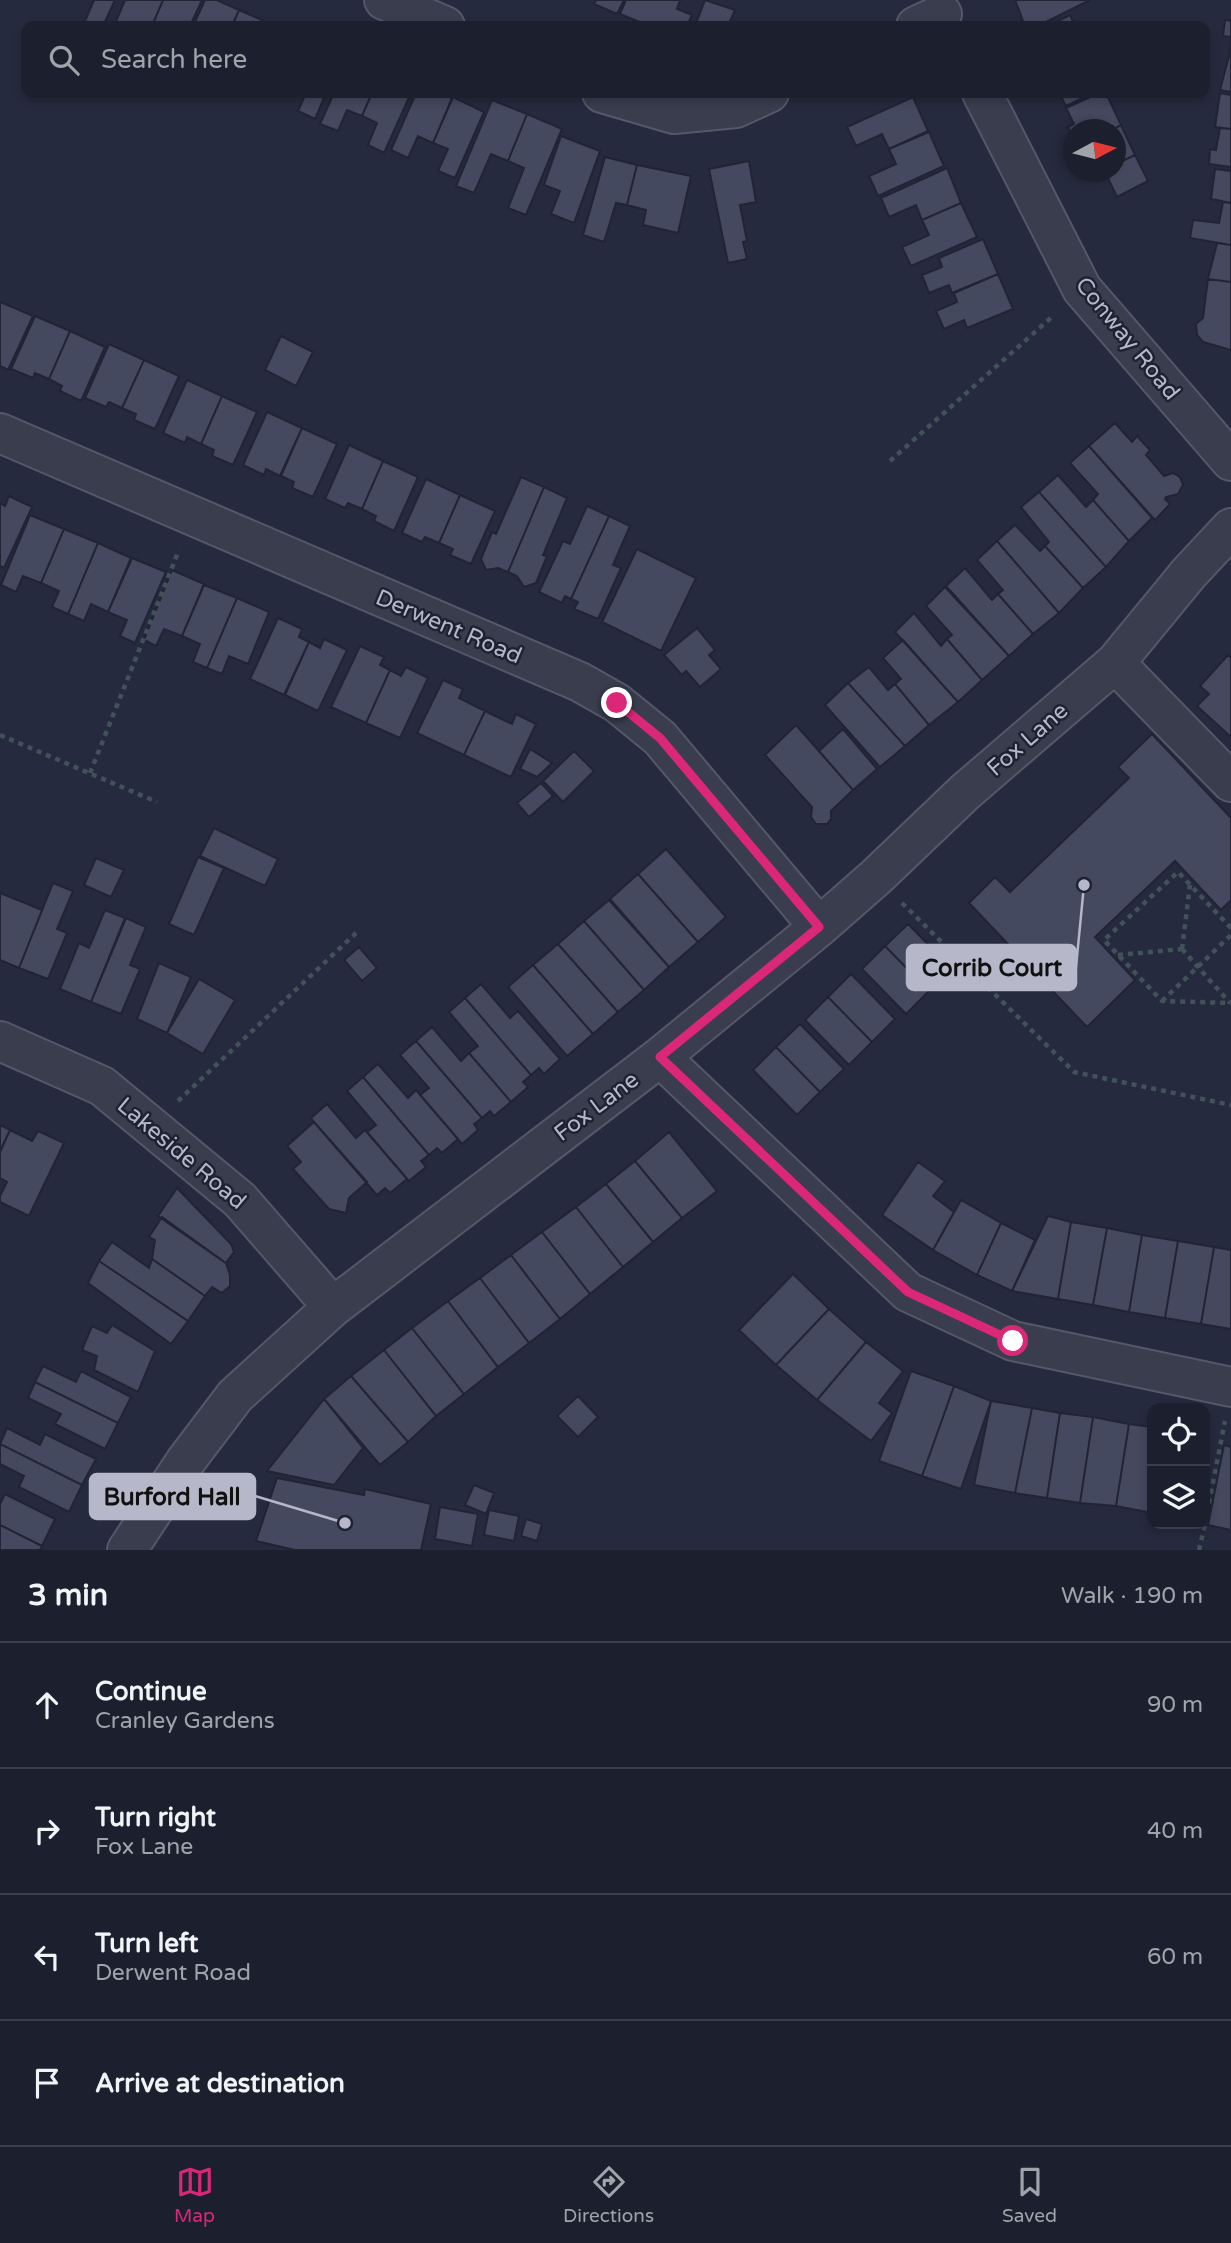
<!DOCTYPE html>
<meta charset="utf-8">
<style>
body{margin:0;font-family:"Varela Round",sans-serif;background:#292d3a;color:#f1f3f6}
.controls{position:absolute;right:21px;bottom:21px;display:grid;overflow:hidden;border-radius:14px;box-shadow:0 4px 10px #0003}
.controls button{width:63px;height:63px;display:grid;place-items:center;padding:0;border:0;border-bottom:2px solid #3a3e4a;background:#1c202e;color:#f1f3f6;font:35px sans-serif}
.compass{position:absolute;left:1063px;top:119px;width:63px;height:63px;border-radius:50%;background:#1c202e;box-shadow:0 4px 10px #0003;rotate:83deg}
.stop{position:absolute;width:21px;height:21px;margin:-16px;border:5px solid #db2777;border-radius:50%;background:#fff}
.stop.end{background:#db2777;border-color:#fff;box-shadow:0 2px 7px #0008}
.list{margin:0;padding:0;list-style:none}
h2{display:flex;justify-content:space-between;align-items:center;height:91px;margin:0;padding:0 28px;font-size:30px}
h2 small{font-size:23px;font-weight:400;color:#a0a3aa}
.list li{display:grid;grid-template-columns:46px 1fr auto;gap:21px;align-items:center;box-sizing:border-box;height:126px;padding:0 28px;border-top:2px solid #3a3e4a}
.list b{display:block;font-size:26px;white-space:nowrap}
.list p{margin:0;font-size:23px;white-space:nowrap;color:#a0a3aa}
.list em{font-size:23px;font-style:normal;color:#a0a3aa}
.icon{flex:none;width:38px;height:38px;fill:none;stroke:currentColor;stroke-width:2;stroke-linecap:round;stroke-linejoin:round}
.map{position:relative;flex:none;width:1231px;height:1550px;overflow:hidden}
.search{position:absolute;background:#1c202e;box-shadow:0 4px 10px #0003;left:21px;right:21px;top:21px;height:77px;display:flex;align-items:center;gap:18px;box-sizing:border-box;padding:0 24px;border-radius:14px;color:#a0a3aa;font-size:26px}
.sheet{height:595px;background:#1c202e}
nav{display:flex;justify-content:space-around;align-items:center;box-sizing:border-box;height:98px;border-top:2px solid #3a3e4a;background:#1c202e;font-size:19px;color:#a0a3aa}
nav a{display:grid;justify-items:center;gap:4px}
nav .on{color:#db2777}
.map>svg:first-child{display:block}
</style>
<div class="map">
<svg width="1231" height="1550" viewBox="0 0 1231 1550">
<rect width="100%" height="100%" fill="#262a3e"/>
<path fill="#45495f" stroke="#202435" stroke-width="2" d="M94 0H115L103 26H97L85 21Z
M125 0H163L152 26 136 22 134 26H114Z
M163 0H202L190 26H152Z
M205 0H217L239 10 232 26H193Z
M596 0H624L617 14 594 4Z
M626 0H680L677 9 692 15 687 26H649L620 14Z
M705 0 735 10 728 26H695Z
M1015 0H1090L1038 26H1025Z
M239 10 271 24 270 26H232Z
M1070 15 1075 26H1048Z
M1225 20 1231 21V57L1229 56 1231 37 1223 36Z
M1229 56 1231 57V92L1220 90Z
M306 93H326L315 119 298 111Z
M334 93H372L362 116 347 110 338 131 320 124Z
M372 93H411L384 153 368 145 377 123 362 116Z
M416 93H441L452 98 433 143 418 136 408 158 391 150Z
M1059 93H1093L1066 106Z
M1099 93H1106L1121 125 1112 130H1074V141L1068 127 1074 124 1066 108Z
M1220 93 1231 95V129L1215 127Z
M453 97 484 112 455 178 438 171 448 149 433 143Z
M913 97 928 131 889 149 882 134 856 146 847 127Z
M492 100 527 114 508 161 491 154 474 193 456 186Z
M527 114 562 129 526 215 508 208 524 168 508 161Z
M1121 125 1135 155 1116 164V130H1112Z
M1220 128 1231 129V167L1209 164 1210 149 1216 150Z
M929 132 944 166 878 196 869 176 896 164 889 149Z
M561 136 600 151 574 223 551 214 560 191 544 185Z
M1135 155 1148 181 1117 197 1105 172H1116V164Z
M605 157 637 165 627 205 616 203 604 242 583 235Z
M749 161 756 202 740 205 747 241 743 242 747 259 728 263 709 169Z
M637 165 691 176 678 233 643 225 646 210 627 205Z
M947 168 961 203 922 220 916 205 889 217 881 198Z
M1215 169 1231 171V203L1211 199Z
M1223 202 1231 203V245L1190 238 1193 220 1219 223Z
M961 203 977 237 911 266 902 247 929 235 922 220Z
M983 239 998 274 952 293 949 285 929 293 922 275 942 267 939 258Z
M1217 243 1231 245V282L1208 279Z
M998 274 1013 309 967 328 964 320 944 329 936 311 957 302 954 293Z
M1208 279 1231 282V350L1203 342 1197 335 1196 324 1203 318Z
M0 302 33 316 8 370 0 366Z
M35 316 70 331 49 379 35 373 33 378 11 369Z
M70 331 105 347 81 401 60 391 62 386 49 379Z
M281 336 313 352 296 386 265 370Z
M109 344 144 360 122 408 109 402 106 407 85 398Z
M144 360 179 376 155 429 134 420 136 414 122 408Z
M187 380 222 396 201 444 187 437 185 443 163 433Z
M222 396 257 412 233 465 212 456 214 450 201 444Z
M267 412 302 428 280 476 266 469 264 475 243 465Z
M1115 423 1132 442 1137 436 1150 450 1146 455 1164 476 1173 473 1180 477 1183 485 1178 494 1166 497 1165 499 1170 504 1155 520 1089 446Z
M302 428 337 444 313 497 292 488 294 482 281 476Z
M349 445 383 461 362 509 348 503 345 508 325 499Z
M1089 446 1152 518 1129 541 1093 500 1098 494 1070 463Z
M383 461 418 477 394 531 374 521 376 516 362 509Z
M1058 475 1086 507 1093 500 1129 541 1106 567 1039 492Z
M521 477 544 487 508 572 498 568 486 570 481 559 492 532 496 534Z
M426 479 460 495 439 543 425 537 422 542 402 533Z
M544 487 567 498 543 555 547 556 536 583 524 587 517 576 508 572Z
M1039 492 1106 567 1083 588 1045 546 1049 542 1021 507Z
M460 495 495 511 471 564 450 555 453 549 439 543Z
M9 496 32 507 4 568 0 566V503L5 506Z
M587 506 609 516 571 599 565 596 562 603 539 592 563 541 570 544Z
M30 515 64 529 41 583 23 576 16 592 1 585Z
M609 516 630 526 613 565 621 568 598 619 574 609 578 602 571 599Z
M1015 525 1040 551 1045 546 1083 588 1059 613 997 541Z
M64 529 98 543 68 614 52 607 59 591 41 583Z
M997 541 1059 613 1033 634 998 594 1003 590 977 560Z
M98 543 131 558 108 612 91 604 84 621 68 614Z
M637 549 696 578 661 651 602 622Z
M132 558 166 572 135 643 120 636 127 620 108 612Z
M965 568 992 600 998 594 1033 634 1009 656 946 586Z
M172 570 204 584 182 636 164 629 156 646 144 640Z
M204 585 237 598 207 668 193 662 200 644 182 636Z
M945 587 1009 656 982 680 947 639 952 635 926 606Z
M237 598 269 612 248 664 229 656 222 674 207 668Z
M914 613 941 646 947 639 982 680 958 702 895 632Z
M278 618 302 629 299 637 309 642 284 695 250 679Z
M697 628 715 650 709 655 721 669 700 687 686 671 682 675 664 655Z
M324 639 347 650 318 711 285 695 309 642 320 648Z
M903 640 958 702 929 725 895 684 901 679 883 658Z
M360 646 384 657 380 665 390 670 366 723 331 707Z
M1228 655 1231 658V737L1197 706 1209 694 1200 686Z
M406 667 428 678 400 738 366 723 390 670 401 676Z
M869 667 888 690 895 684 929 725 905 746 848 683Z
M443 680 463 689 459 698 485 711 464 755 417 733Z
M848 683 905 746 880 767 825 705Z
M485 711 512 724 516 714 536 724 511 777 464 755Z
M796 725 853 790 831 811V819L827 824H816L811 817 812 807 765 755Z
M843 729 877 769 853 790 819 751Z
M1152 734 1231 818V900L1221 910 1175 861 1095 937 1135 980 1087 1027 969 903 995 877 1010 892 1129 778 1118 767Z
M530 749 552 763 537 777 520 769Z
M574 751 594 771 563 802 543 781Z
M541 783 553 796 529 817 517 803Z
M214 828 278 859 265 886 200 856Z
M666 849 726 917 698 942 638 874Z
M198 857 224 868 194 935 169 924Z
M96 858 124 870 111 897 84 885Z
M638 874 698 942 669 967 610 899Z
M53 883 73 891 57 929 67 933 48 979 19 968Z
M0 893 42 910 19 968 0 960Z
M609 900 669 967 644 990 584 921Z
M105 910 125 918 91 1002 60 989 79 943 89 948Z
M126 918 146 927 130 965 140 969 121 1014 91 1002Z
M584 921 644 990 618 1012 558 944Z
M908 924 952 969 929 991 885 946Z
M558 944 618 1012 593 1034 533 965Z
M885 946 929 991 906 1014 862 969Z
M359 947 377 968 362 981 344 960Z
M159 963 191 977 167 1033 137 1019Z
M533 965 593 1034 567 1056 508 987Z
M851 974 895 1019 872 1042 828 997Z
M199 979 235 1000 203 1054 167 1033Z
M481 984 510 1018 518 1011 560 1059 544 1074 539 1068 531 1075 465 998Z
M828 997 872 1042 849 1065 805 1020Z
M465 998 531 1075 523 1082 528 1087 511 1102 469 1053 478 1046 449 1012Z
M800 1024 844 1069 820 1092 776 1047Z
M432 1027 461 1061 469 1053 511 1102 494 1116 490 1111 482 1118 416 1041Z
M416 1041 482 1118 474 1124 478 1130 462 1144 420 1095 429 1088 400 1055Z
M776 1047 820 1092 797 1115 753 1070Z
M378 1064 408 1098 416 1090 458 1139 442 1153 437 1148 429 1155 363 1077Z
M363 1077 429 1155 421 1161 426 1167 409 1181 367 1132 376 1125 347 1091Z
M327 1104 356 1138 365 1130 407 1179 390 1193 385 1188 377 1195 314 1122 311 1118Z
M314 1122 367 1182 349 1198 346 1213 329 1209 293 1169 301 1162 287 1146Z
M0 1125 10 1130 0 1151Z
M10 1130 32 1141 38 1131 64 1143 29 1216 0 1202V1196L7 1182 0 1178V1152Z
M669 1132 717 1191 682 1218 635 1161Z
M635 1161 682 1218 653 1242 606 1184Z
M918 1162 945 1181 933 1196 954 1212 933 1250 882 1215Z
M606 1184 653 1242 623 1267 576 1207Z
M177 1188 231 1244 234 1252 226 1263 158 1216Z
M961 1200 1001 1223 977 1275 933 1250Z
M576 1207 623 1267 590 1294 542 1232Z
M1048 1216 1071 1222 1058 1299 1012 1291Z
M162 1217 226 1263 230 1275V1286L222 1293 212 1287 205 1296 152 1259 155 1240 149 1237Z
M1071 1222 1107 1228 1093 1305 1058 1299Z
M1001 1223 1035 1240 1012 1291 977 1275Z
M1107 1228 1142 1235 1129 1312 1093 1305Z
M542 1232 590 1294 560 1319 511 1255Z
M1142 1235 1178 1241 1165 1318 1129 1312Z
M1178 1241 1214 1247 1201 1324 1165 1318Z
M112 1242 149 1268 152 1259 205 1296 188 1321 99 1261Z
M1214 1247 1231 1250V1329L1201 1324Z
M511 1255 560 1319 529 1343 480 1278Z
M99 1261 188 1321 171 1344 88 1283Z
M793 1274 829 1309 776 1365 739 1330Z
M480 1278 529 1343 498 1367 448 1301Z
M448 1301 498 1367 464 1394 412 1328Z
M829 1309 866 1342 817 1400 776 1365Z
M112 1325 155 1351 138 1392 94 1370 97 1356 82 1350 92 1326 107 1333Z
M412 1328 464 1394 436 1416 384 1350Z
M866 1342 903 1371 879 1403 892 1413 871 1441 817 1400Z
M384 1350 436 1416 408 1442 351 1376Z
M43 1366 76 1382 81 1371 131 1397 118 1423 35 1382Z
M911 1371 954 1386 922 1476 879 1461Z
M351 1376 408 1442 380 1465 324 1399Z
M35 1382 118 1423 105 1449 55 1424 61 1414 28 1398Z
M954 1386 991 1401 961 1489 922 1476Z
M578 1396 598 1417 578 1437 557 1416Z
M324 1399 363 1448 334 1485 267 1471Z
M991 1401 1032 1408 1015 1493 974 1485Z
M1032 1408 1060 1413 1047 1498 1015 1493Z
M1060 1413 1093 1417 1080 1503 1047 1498Z
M1093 1417 1129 1424 1116 1506 1080 1503Z
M1129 1424 1152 1427V1513L1116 1506Z
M7 1428 40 1445 45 1434 96 1459 82 1485 0 1444Z
M0 1444 82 1485 69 1512 19 1487 24 1476 0 1464Z
M1224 1445 1231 1447V1530L1208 1525Z
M277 1478 364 1495 365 1489 431 1504 421 1550H295L256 1541Z
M474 1485 494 1493 486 1514 465 1505Z
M5 1494 55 1519 42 1546 0 1525V1504Z
M440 1507 478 1514 472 1546 435 1539Z
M489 1510 519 1516 514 1541 484 1535Z
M526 1519 542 1524 537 1541 521 1536Z
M0 1525 42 1546 40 1550H0Z"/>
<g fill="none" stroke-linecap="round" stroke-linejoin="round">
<g stroke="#545869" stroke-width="42">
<path id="street" d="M384 0 445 26
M916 26 942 14
M602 93 674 114 736 108 769 93
M982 93 1082 289 1231 461
M0 433 580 682 617 703 660 738 819 927
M1115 663 1231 782
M0 1041 102 1086 240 1200 333 1307
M660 1057 908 1292 1013 1341 1231 1387
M127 1550 185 1462 235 1396 333 1307 660 1057 819 927 876 877 965 792 1115 663 1189 573 1231 528"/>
</g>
<path stroke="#425259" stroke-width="4.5" stroke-dasharray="5 5" stroke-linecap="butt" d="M890 461 1054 315
M0 735 157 802
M90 773 179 550
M902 903 1074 1072 1231 1105
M1231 928 1178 872 1104 940 1162 1001 1231 1003
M1182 949 1230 1003
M1182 949 1190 885
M1118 955 1182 949
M1162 1001 1231 935
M178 1101 356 933
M1205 1523 1225 1421
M1199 1550 1205 1524"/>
<use href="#street" stroke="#393d4e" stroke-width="38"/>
</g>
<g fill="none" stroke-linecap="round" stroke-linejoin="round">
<path stroke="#db2777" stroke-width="9" d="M617 703 660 738 819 927 660 1057 908 1292 1013 1341"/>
</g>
<g text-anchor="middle" stroke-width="5" stroke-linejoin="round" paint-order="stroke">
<g font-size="23" fill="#b6b8c9" stroke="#1e2233">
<text transform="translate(1128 338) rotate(51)" y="8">Conway Road</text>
<text transform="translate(449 626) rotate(23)" y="8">Derwent Road</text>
<text transform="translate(1027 739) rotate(-41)" y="8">Fox Lane</text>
<text transform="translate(596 1106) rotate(-37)" y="8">Fox Lane</text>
<text transform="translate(182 1153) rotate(40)" y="8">Lakeside Road</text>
</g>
</g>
<path fill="none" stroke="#b6b8c9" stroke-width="2.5" d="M1084 885L1076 967M345 1523L255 1496"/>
<g fill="#b6b8c9" stroke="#1e2233" stroke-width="2.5">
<circle cx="1084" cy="885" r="7"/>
<circle cx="345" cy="1523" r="7"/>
</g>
<g fill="#b6b8c9" stroke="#b6b8c9" stroke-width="2.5">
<rect x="907" y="945" width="169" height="45" rx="7"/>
<rect x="90" y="1474" width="165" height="45" rx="7"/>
</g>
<g font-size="24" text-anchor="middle" font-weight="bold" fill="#111">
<text x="992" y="976">Corrib Court</text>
<text x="172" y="1505">Burford Hall</text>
</g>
</svg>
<div class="controls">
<button><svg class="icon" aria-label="locate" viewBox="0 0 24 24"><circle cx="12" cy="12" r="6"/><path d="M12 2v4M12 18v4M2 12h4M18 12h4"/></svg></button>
<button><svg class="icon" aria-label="layers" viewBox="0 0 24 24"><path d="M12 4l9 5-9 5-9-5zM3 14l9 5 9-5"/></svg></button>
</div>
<svg class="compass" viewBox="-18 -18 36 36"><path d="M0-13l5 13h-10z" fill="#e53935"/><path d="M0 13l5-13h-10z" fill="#a0a3aa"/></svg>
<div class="stop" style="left:1013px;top:1341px"></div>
<div class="stop end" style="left:617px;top:703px"></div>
<div class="search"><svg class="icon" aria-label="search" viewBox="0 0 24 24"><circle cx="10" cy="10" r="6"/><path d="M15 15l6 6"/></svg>Search here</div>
</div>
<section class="sheet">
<h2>3 min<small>Walk · 190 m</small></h2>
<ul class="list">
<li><svg class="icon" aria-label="ahead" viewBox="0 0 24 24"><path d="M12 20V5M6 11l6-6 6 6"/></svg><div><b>Continue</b><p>Cranley Gardens</p></div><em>90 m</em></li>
<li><svg class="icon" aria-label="right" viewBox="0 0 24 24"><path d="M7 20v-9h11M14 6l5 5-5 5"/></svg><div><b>Turn right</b><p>Fox Lane</p></div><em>40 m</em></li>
<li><svg class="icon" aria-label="left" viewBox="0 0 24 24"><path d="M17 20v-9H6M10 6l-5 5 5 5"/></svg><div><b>Turn left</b><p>Derwent Road</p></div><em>60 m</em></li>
<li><svg class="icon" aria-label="arrive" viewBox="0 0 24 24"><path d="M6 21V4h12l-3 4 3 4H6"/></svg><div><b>Arrive at destination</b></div></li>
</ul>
</section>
<nav>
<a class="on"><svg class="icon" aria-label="map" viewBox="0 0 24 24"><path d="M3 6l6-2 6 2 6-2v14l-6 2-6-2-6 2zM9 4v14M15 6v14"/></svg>Map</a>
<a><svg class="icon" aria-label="directions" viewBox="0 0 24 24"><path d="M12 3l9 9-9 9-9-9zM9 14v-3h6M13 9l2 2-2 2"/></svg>Directions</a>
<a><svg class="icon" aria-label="saved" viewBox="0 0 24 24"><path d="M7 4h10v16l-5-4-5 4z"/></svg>Saved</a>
</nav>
